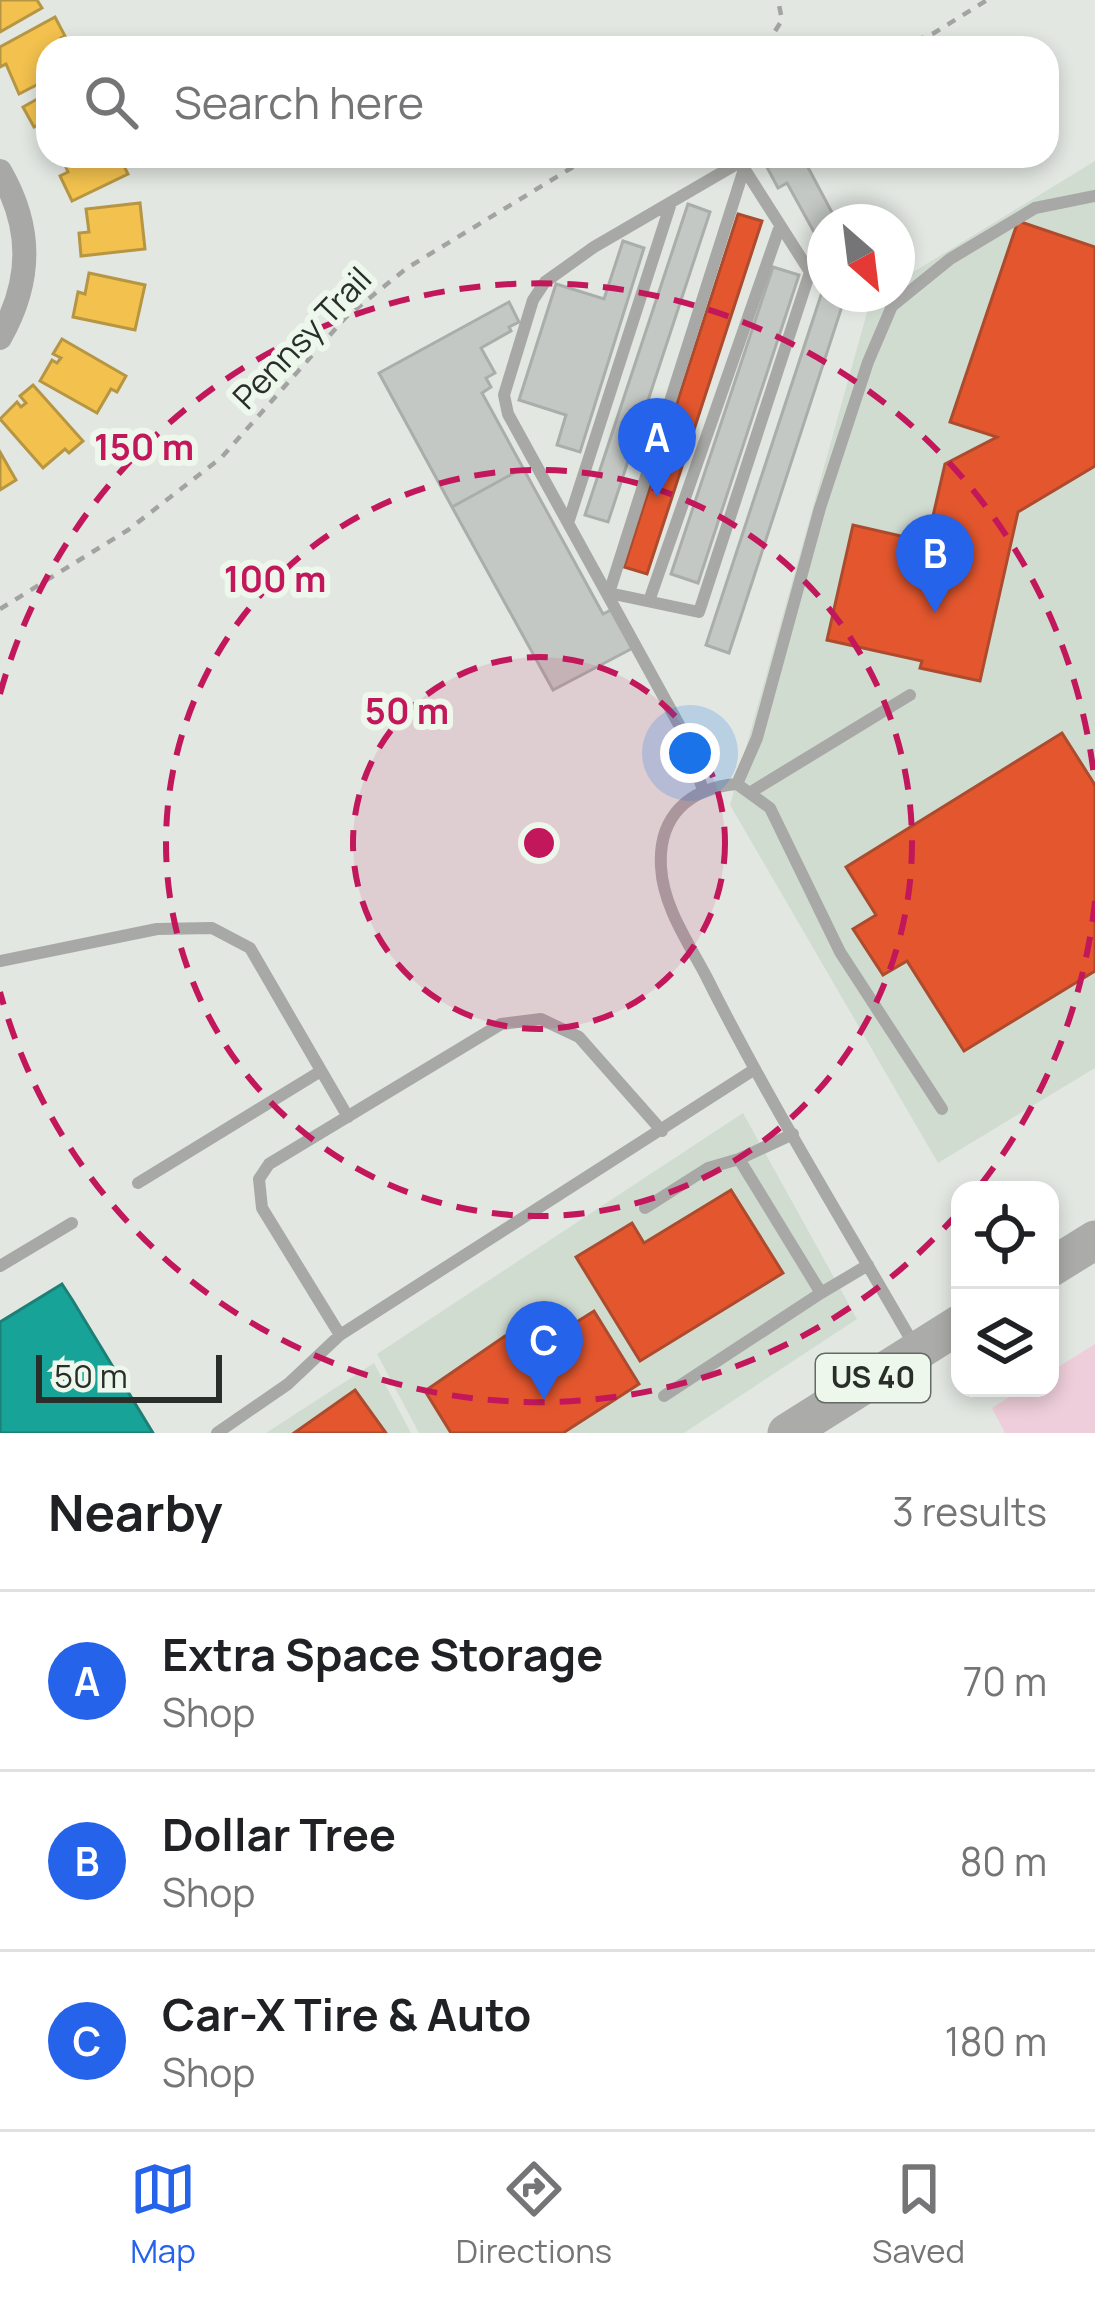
<!DOCTYPE html>
<style>
body{margin:0;font-family:Manrope,sans-serif;background:#f2f2f2;color:#202124}
.controls{position:absolute;right:36px;bottom:36px;display:grid;overflow:hidden;border-radius:24px;box-shadow:0 6px 18px #0003}
.controls button{width:108px;height:108px;display:grid;place-items:center;padding:0;border:0;border-bottom:3px solid #e0e0e0;background:#fff;color:#202124;font:60px sans-serif}
.compass{position:absolute;left:807px;top:204px;width:108px;height:108px;border-radius:50%;background:#fff;box-shadow:0 6px 18px #0003;rotate:152deg}
.scale{position:absolute;left:36px;bottom:30px;width:186px;box-sizing:border-box;padding-left:12px;border:6px solid #2a2e2a;border-top:0;font-size:33px;line-height:42px;white-space:nowrap;color:#2a2e2a;-webkit-text-stroke:9px #edf7ec;paint-order:stroke}
.you{position:absolute;left:690px;top:753px;width:42px;height:42px;margin:-30px;border:9px solid #fff;border-radius:50%;background:#1a73e8;box-shadow:0 0 0 18px #1a73e833}
.badge{display:grid;place-items:center;width:78px;height:78px;border-radius:50%;background:#2563eb;color:#fff;font-size:39px;font-weight:700}
.pin{position:absolute;translate:-50% -99px;filter:drop-shadow(0 3px 6px #0008)}
.pin::after{content:'';position:absolute;top:63px;width:42px;height:36px;background:inherit;clip-path:polygon(0 0,100% 0,50% 100%)}
.list{margin:0;padding:0;list-style:none}
h2{display:flex;justify-content:space-between;align-items:center;height:156px;margin:0;padding:0 48px;font-size:51px}
h2 small{font-size:39px;font-weight:400;color:#757577}
.list li{display:grid;grid-template-columns:78px 1fr auto;gap:36px;align-items:center;box-sizing:border-box;height:180px;padding:0 48px;border-top:3px solid #e0e0e0}
.list b{display:block;font-size:45px;white-space:nowrap}
.list p{margin:0;font-size:39px;white-space:nowrap;color:#757577}
.list em{font-size:39px;font-style:normal;color:#757577}
.icon{flex:none;width:66px;height:66px;fill:none;stroke:currentColor;stroke-width:2;stroke-linecap:round;stroke-linejoin:round}
.map{position:relative;flex:none;width:1095px;height:1433px;overflow:hidden}
.search{position:absolute;background:#fff;box-shadow:0 6px 18px #0003;left:36px;right:36px;top:36px;height:132px;display:flex;align-items:center;gap:30px;box-sizing:border-box;padding:0 42px;border-radius:36px;color:#757577;font-size:45px}
.sheet{height:696px;background:#fff}
nav{display:flex;justify-content:space-around;align-items:center;box-sizing:border-box;height:168px;border-top:3px solid #e0e0e0;background:#fff;font-size:33px;color:#757577}
nav a{display:grid;justify-items:center;gap:6px}
nav .on{color:#2563eb}
.map>svg:first-child{display:block}
</style>
<div class="map">
<svg width="1095" height="1433" viewBox="0 0 1095 1433">
<rect width="100%" height="100%" fill="#e2e7e2"/>
<path fill="#d1dcd1" d="M1095 161V1068L938 1163 730 805 871 298 878 294H897V282Z
M743 1113 857 1319 684 1433H419L377 1354Z
M374 1363 411 1433H266Z"/>
<path fill="#eeceda" d="M1095 1344V1433H1005L992 1408 1024 1388H1050V1372Z"/>
<path fill="#f2c14e" stroke="#b69543" stroke-width="3" d="M0 0H37L42 8 0 32Z
M55 17 65 36 61 38 66 48H48V79L19 94 6 64 0 67V47Z
M48 93V138L40 124 34 127 23 107Z
M61 156H119L128 174 72 201 60 176 68 172Z
M140 203 145 249 81 256 79 233 89 232 86 209Z
M89 273 145 285 135 330 73 317 78 292 85 294Z
M62 339 126 376 117 392 111 389 97 413 40 381 52 360 57 363 61 358 53 354Z
M33 385 83 441 69 453 65 449 43 468 0 419 17 402 21 407 26 403 20 396Z
M0 452 16 480 0 490Z"/>
<path fill="#e4572e" stroke="#ac4b2d" stroke-width="3" d="M738 214 762 221 647 574 624 567Z
M1018 221 1095 247V466L1018 512 980 681 920 668 922 661 827 640 853 525 927 542 945 464 997 437 950 422Z
M1062 733 1095 785V971L964 1051 907 961 883 975 853 929 876 915 846 867Z
M731 1190 783 1273 640 1361 576 1257 632 1223 644 1243Z
M594 1311 639 1384 563 1433H451L425 1391 505 1336 521 1357Z
M355 1390 386 1433H294Z"/>
<path fill="#17a398" stroke="#1d8077" stroke-width="3" d="M62 1284 73 1301 153 1433H0V1322Z"/>
<path fill="#c4c8c4" stroke="#aaaeaa" stroke-width="3" d="M761 156H802L837 222H825V252L787 183 778 188Z
M688 204 710 212 608 522 585 515Z
M623 241 644 248 580 452 557 445 566 415 519 400 556 284 604 299Z
M773 267 799 275 698 583 671 574Z
M825 283V294H846L729 653 706 645Z
M509 302 519 322 509 327 511 331 481 348 495 373 486 378 491 387 482 393 523 468 452 507 379 373Z
M523 468 603 614 611 610 633 648 553 690 452 507Z"/>
<g fill="none" stroke-linecap="round" stroke-linejoin="round">
<path stroke="#a3a4a2" stroke-width="4.5" stroke-dasharray="9 9" stroke-linecap="butt" d="M773 48 772 36 782 20 778 0
M899 48 934 33 987 0
M0 609 128 530 222 457 346 317 407 268 591 156"/>
<path stroke="#a8a8a7" stroke-width="12" d="M569 520 671 203
M649 601 780 226
M737 784 757 738 820 508 868 362 892 306 950 259 1035 208 1095 196
M703 790 683 732 508 414 504 395 533 300 545 282 594 247 740 162 810 272 699 612 609 593 744 169
M751 792 910 695
M0 961 157 929 212 928 250 948 348 1117
M793 1134 739 1159 821 1293 868 1265
M138 1183 321 1071
M645 1208 708 1168 739 1159
M0 1266 72 1223
M340 1335 262 1208 259 1179 269 1164 501 1024 541 1019 579 1037 662 1131
M914 1345C844 1223 769 1102 706 976 688 942 663 906 661 867 658 816 689 788 737 784L770 808 840 952 942 1109
M664 1396 821 1293
M217 1433 288 1384 340 1335 755 1069"/>
<path stroke="#a8a8a7" stroke-width="24" d="M0 171C33 228 32 281 0 338"/>
<path stroke="#ababa9" stroke-width="39" d="M1050 1268 1095 1240
M787 1433 960 1324"/>
</g>
<circle cx="539" cy="843" r="186" fill="#c2185b" fill-opacity=".12"/>
<g fill="none" stroke="#c2185b" stroke-width="6" stroke-dasharray="21 15">
<circle cx="539" cy="843" r="186"/>
<circle cx="539" cy="843" r="373"/>
<path d="M1095 901A559 559 0 0 1 979 1187M958 1213A559 559 0 0 1 0 992M0 694A559 559 0 0 1 1095 785"/>
</g>
<g text-anchor="middle" stroke-width="12" stroke-linejoin="round" paint-order="stroke">
<rect fill="#edf7ec" stroke="#646a64" stroke-width="3" x="816" y="1354" width="114" height="48" rx="9"/>
<g font-size="30" font-weight="bold" fill="#2a2e2a">
<text x="873" y="1388">US 40</text>
</g>
<g font-size="33" fill="#2a2e2a" stroke="#edf7ec">
<text transform="translate(302 338) rotate(-46)" y="12">Pennsy Trail</text>
</g>
</g>
<circle cx="539" cy="843" r="18" fill="#c2185b" stroke="#edf7ec" stroke-width="6"/>
<g font-size="36" text-anchor="middle" font-weight="bold" fill="#c2185b" stroke="#edf7ec" stroke-width="12" stroke-linejoin="round" paint-order="stroke">
<text x="144" y="460">150 m</text>
<text x="275" y="592">100 m</text>
<text x="407" y="724">50 m</text>
</g>
</svg>
<div class="controls">
<button><svg class="icon" aria-label="locate" viewBox="0 0 24 24"><circle cx="12" cy="12" r="6"/><path d="M12 2v4M12 18v4M2 12h4M18 12h4"/></svg></button>
<button><svg class="icon" aria-label="layers" viewBox="0 0 24 24"><path d="M12 4l9 5-9 5-9-5zM3 14l9 5 9-5"/></svg></button>
</div>
<svg class="compass" viewBox="-18 -18 36 36"><path d="M0-13l5 13h-10z" fill="#e53935"/><path d="M0 13l5-13h-10z" fill="#757577"/></svg>
<div class="scale">50 m</div>
<div class="you"></div>
<div class="pin badge" style="left:657px;top:497px">A</div>
<div class="pin badge" style="left:935px;top:613px">B</div>
<div class="pin badge" style="left:544px;top:1400px">C</div>
<div class="search"><svg class="icon" aria-label="search" viewBox="0 0 24 24"><circle cx="10" cy="10" r="6"/><path d="M15 15l6 6"/></svg>Search here</div>
</div>
<section class="sheet">
<h2>Nearby<small>3 results</small></h2>
<ul class="list">
<li><span class="badge">A</span><div><b>Extra Space Storage</b><p>Shop</p></div><em>70 m</em></li>
<li><span class="badge">B</span><div><b>Dollar Tree</b><p>Shop</p></div><em>80 m</em></li>
<li><span class="badge">C</span><div><b>Car-X Tire &amp; Auto</b><p>Shop</p></div><em>180 m</em></li>
</ul>
</section>
<nav>
<a class="on"><svg class="icon" aria-label="map" viewBox="0 0 24 24"><path d="M3 6l6-2 6 2 6-2v14l-6 2-6-2-6 2zM9 4v14M15 6v14"/></svg>Map</a>
<a><svg class="icon" aria-label="directions" viewBox="0 0 24 24"><path d="M12 3l9 9-9 9-9-9zM9 14v-3h6M13 9l2 2-2 2"/></svg>Directions</a>
<a><svg class="icon" aria-label="saved" viewBox="0 0 24 24"><path d="M7 4h10v16l-5-4-5 4z"/></svg>Saved</a>
</nav>
